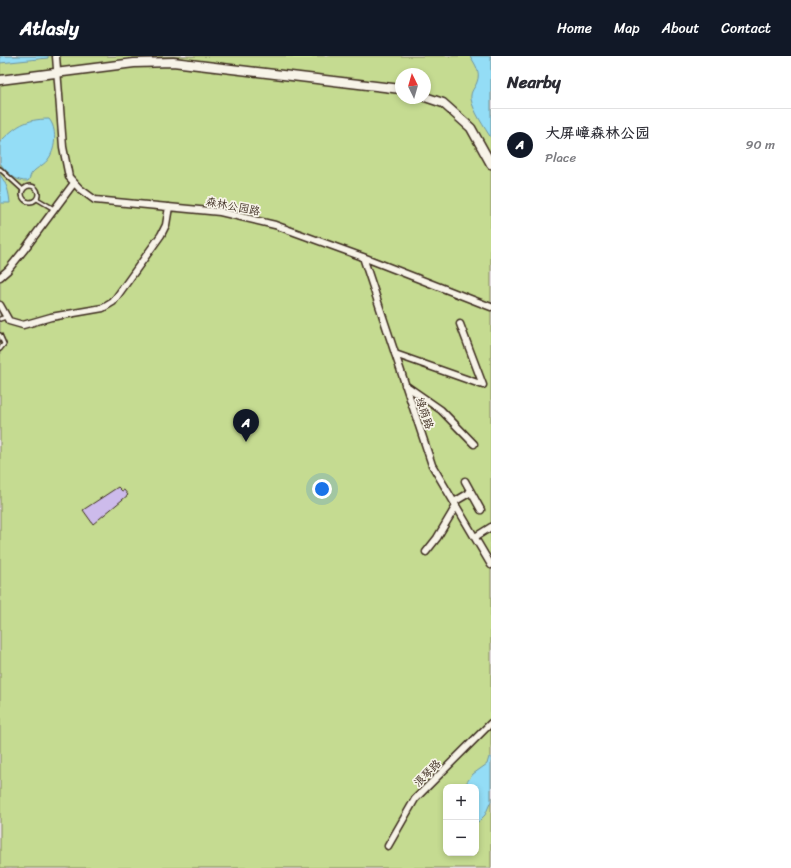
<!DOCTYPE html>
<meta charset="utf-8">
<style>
body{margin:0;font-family:Sriracha,"LXGW WenKai TC",sans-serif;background:#f7f7f7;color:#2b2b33}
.controls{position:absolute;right:12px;bottom:12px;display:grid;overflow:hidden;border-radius:8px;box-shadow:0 2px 6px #0003}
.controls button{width:36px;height:36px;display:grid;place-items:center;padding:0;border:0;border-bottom:1px solid #e1e1e2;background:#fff;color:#2b2b33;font:20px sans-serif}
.compass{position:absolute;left:395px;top:12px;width:36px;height:36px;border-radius:50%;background:#fff;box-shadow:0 2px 6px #0003;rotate:355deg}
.you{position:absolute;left:322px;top:433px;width:14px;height:14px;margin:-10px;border:3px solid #fff;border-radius:50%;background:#1a73e8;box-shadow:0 0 0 6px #1a73e833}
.badge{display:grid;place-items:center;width:26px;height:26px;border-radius:50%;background:#111827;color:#fff;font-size:13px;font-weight:700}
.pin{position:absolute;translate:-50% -33px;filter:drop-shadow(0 1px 2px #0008)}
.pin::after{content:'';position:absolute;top:21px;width:14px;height:12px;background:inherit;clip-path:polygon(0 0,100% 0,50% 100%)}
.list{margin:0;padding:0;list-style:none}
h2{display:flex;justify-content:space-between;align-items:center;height:52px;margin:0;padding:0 16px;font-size:17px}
h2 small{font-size:13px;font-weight:400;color:#7c7c81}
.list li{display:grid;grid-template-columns:26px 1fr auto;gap:12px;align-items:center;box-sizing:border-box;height:72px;padding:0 16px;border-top:1px solid #e1e1e2}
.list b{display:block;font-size:15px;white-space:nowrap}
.list p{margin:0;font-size:13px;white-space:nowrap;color:#7c7c81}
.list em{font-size:13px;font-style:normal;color:#7c7c81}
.map{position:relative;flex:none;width:491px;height:812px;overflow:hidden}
header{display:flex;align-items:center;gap:24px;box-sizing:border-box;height:56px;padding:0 20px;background:#111827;color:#fff}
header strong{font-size:19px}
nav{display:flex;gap:22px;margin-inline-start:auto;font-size:14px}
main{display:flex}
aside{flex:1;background:#fff}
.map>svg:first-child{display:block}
</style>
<header>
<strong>Atlasly</strong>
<nav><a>Home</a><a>Map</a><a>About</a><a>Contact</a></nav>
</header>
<main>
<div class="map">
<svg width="491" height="812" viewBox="0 0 491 812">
<rect width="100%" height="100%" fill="#eae2e9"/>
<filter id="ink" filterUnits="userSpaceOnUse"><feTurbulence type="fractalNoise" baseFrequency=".025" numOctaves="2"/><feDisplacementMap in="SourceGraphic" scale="8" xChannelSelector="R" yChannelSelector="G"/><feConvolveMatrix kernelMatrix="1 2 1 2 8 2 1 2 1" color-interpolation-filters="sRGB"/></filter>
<g filter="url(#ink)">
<path fill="#c5db91" stroke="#808258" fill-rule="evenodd" d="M0 0H491V812H0ZM401 18H425V42H401ZM446 731H476V797H446Z"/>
<path fill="#94ddf6" stroke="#7095a0" d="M0 0H48V2L0 7Z
M470 0H491V82C485 72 473 55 471 43 470 35 475 32 477 26 481 16 475 8 470 0Z
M49 63C57 72 56 92 49 102 45 109 37 111 32 117 30 119 30 123 28 125 16 126 7 117 0 107V86C16 70 25 63 49 63Z
M0 119C7 128 9 136 10 147H0Z
M489 701H491V745L485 759 478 766 476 765V731H463L473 718 487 708Z"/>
<path fill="#cdbbeb" stroke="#3b2a1e" d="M118 431 122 435 124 434 128 439 93 468 83 454Z"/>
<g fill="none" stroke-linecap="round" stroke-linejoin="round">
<g stroke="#3b2a1e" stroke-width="6">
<path id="service" d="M0 113 23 134
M22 138a8 8 0 1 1 16 0a8 8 0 1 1-16 0Z
M37 143 54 153
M0 263 6 261
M0 279 4 288 0 293"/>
</g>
<g stroke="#3b2a1e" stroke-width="9">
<path id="minor" d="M56 0 63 91 69 121 80 133 95 144 220 156 275 169 363 201 491 251
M363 201 432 409 491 509
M0 221 8 214 24 194 74 127
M0 249 9 265 23 269 51 261 103 252 113 246 161 179 166 169 169 151
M395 298 483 329 460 268
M405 329 441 354 474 388
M465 425 481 454
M454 446 471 436
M475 481 491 471
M426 496 437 482 456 450
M388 790 415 743 491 667"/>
</g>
<g stroke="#3b2a1e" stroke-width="11">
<path id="tertiary" d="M0 24 134 7 173 6 401 33
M425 41 443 47 471 72 491 108"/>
</g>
<use href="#service" stroke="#f7f3e8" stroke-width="3"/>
<use href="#minor" stroke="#f7f3e8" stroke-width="6"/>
<use href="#tertiary" stroke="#f7f3e8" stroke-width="8"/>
</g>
</g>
<g text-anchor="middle" stroke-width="3.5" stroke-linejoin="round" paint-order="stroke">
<g font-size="11" fill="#3b2a1e" stroke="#f7f3e8">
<text transform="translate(233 150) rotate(11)" y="4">森林公园路</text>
<text transform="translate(425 357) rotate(71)" y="4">绿荫路</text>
<text transform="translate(427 717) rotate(-45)" y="4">浪琴路</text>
</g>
</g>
</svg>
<div class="controls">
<button>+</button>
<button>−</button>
</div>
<svg class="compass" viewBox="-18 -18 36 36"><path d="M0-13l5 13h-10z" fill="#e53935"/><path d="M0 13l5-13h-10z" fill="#7c7c81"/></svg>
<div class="you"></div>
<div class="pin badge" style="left:246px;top:386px">A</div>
</div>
<aside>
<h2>Nearby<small></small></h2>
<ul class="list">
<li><span class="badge">A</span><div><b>大屏嶂森林公园</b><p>Place</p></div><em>90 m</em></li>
</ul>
</aside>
</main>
